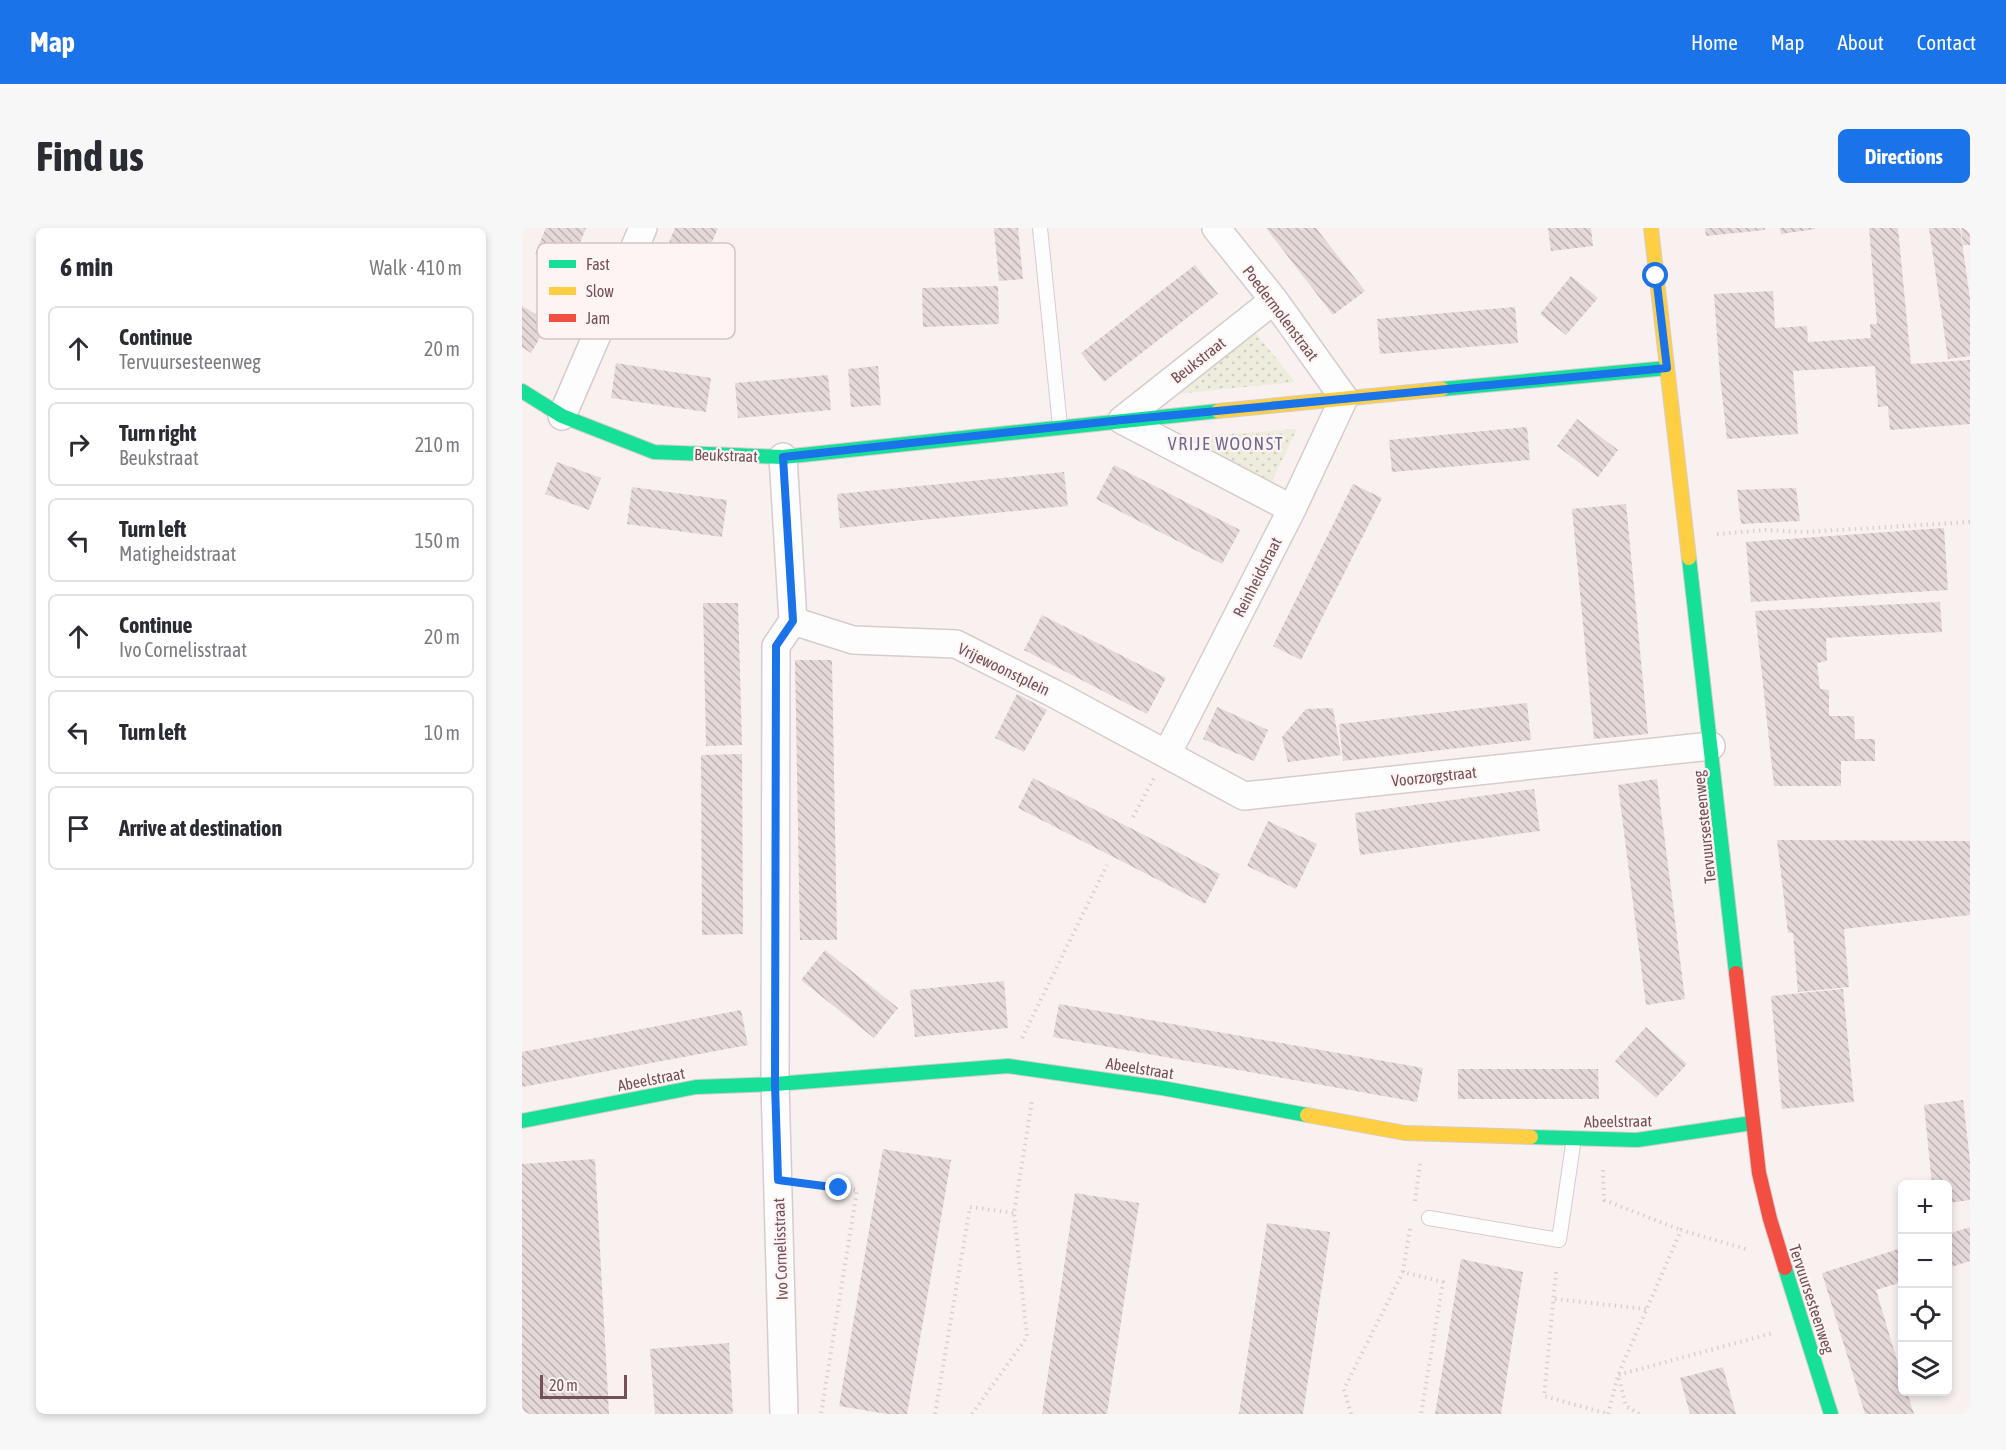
<!DOCTYPE html>
<meta charset="utf-8">
<style>
body{margin:0;font-family:"Asap Condensed",sans-serif;background:#f7f7f7;color:#2b2b33}
.controls{position:absolute;right:18px;bottom:18px;display:grid;overflow:hidden;border-radius:9px;box-shadow:0 3px 9px #0003}
.controls button{width:54px;height:54px;display:grid;place-items:center;padding:0;border:0;border-bottom:2px solid #e1e1e2;background:#fff;color:#2b2b33;font:30px sans-serif}
.scale{position:absolute;left:18px;bottom:15px;width:87px;box-sizing:border-box;padding-left:6px;border:3px solid #755157;border-top:0;font-size:16px;line-height:21px;white-space:nowrap;color:#755157;-webkit-text-stroke:4px #fef4f3;paint-order:stroke}
.stop{position:absolute;width:18px;height:18px;margin:-14px;border:4px solid #1a73e8;border-radius:50%;background:#fff}
.stop.end{background:#1a73e8;border-color:#fff;box-shadow:0 2px 6px #0008}
.list{margin:0;padding:0;list-style:none}
h2{display:flex;justify-content:space-between;align-items:center;height:78px;margin:0;padding:0 24px;font-size:26px}
h2 small{font-size:20px;font-weight:400;color:#7c7c81}
.list li{display:grid;grid-template-columns:39px 1fr auto;gap:18px;align-items:center;box-sizing:border-box;height:84px;margin:0 12px 12px;padding:0 12px;border:2px solid #e1e1e2;border-radius:9px}
.list b{display:block;font-size:22px;white-space:nowrap}
.list p{margin:0;font-size:20px;white-space:nowrap;color:#7c7c81}
.list em{font-size:20px;font-style:normal;color:#7c7c81}
.icon{flex:none;width:33px;height:33px;fill:none;stroke:currentColor;stroke-width:2;stroke-linecap:round;stroke-linejoin:round}
.map{position:relative;flex:none;width:1448px;height:1186px;overflow:hidden;border-radius:9px}
header{display:flex;align-items:center;gap:36px;box-sizing:border-box;height:84px;padding:0 30px;background:#1a73e8;color:#fff}
header strong{font-size:28px}
nav{display:flex;gap:33px;margin-inline-start:auto;font-size:21px}
.intro{display:flex;align-items:center;justify-content:space-between;box-sizing:border-box;height:144px;padding:0 36px}
h1{margin:0;font-size:42px}
.button{padding:15px 27px;border-radius:9px;background:#1a73e8;color:#fff;font-size:21px;font-weight:700}
main{display:flex;gap:36px;padding:0 36px}
aside{flex:1;background:#fff;border-radius:9px;box-shadow:0 3px 9px #0003}
.map>svg:first-child{display:block}
</style>
<header>
<strong>Map</strong>
<nav><a>Home</a><a>Map</a><a>About</a><a>Contact</a></nav>
</header>
<div class="intro"><h1>Find us</h1><a class="button">Directions</a></div>
<main>
<aside>
<h2>6 min<small>Walk · 410 m</small></h2>
<ul class="list">
<li><svg class="icon" aria-label="ahead" viewBox="0 0 24 24"><path d="M12 20V5M6 11l6-6 6 6"/></svg><div><b>Continue</b><p>Tervuursesteenweg</p></div><em>20 m</em></li>
<li><svg class="icon" aria-label="right" viewBox="0 0 24 24"><path d="M7 20v-9h11M14 6l5 5-5 5"/></svg><div><b>Turn right</b><p>Beukstraat</p></div><em>210 m</em></li>
<li><svg class="icon" aria-label="left" viewBox="0 0 24 24"><path d="M17 20v-9H6M10 6l-5 5 5 5"/></svg><div><b>Turn left</b><p>Matigheidstraat</p></div><em>150 m</em></li>
<li><svg class="icon" aria-label="ahead" viewBox="0 0 24 24"><path d="M12 20V5M6 11l6-6 6 6"/></svg><div><b>Continue</b><p>Ivo Cornelisstraat</p></div><em>20 m</em></li>
<li><svg class="icon" aria-label="left" viewBox="0 0 24 24"><path d="M17 20v-9H6M10 6l-5 5 5 5"/></svg><div><b>Turn left</b></div><em>10 m</em></li>
<li><svg class="icon" aria-label="arrive" viewBox="0 0 24 24"><path d="M6 21V4h12l-3 4 3 4H6"/></svg><div><b>Arrive at destination</b></div></li>
</ul>
</aside>
<div class="map">
<svg width="1448" height="1186" viewBox="0 0 1448 1186">
<defs>
<pattern id="grass-dots" width="8" height="8" patternUnits="userSpaceOnUse" patternTransform="scale(1.5)"><rect width="8" height="8" fill="#eeecdc"/><path d="M2 2h.1M6 6h.1" fill="none" stroke="#d0ccbf" stroke-width="1.8" stroke-linecap="round"/></pattern>
<pattern id="building-back-hatch" width="6" height="6" patternUnits="userSpaceOnUse" patternTransform="scale(1.5)"><rect width="6" height="6" fill="#e4d8d9"/><path d="M-1 5l2 2M0 0l6 6M5-1l2 2" fill="none" stroke="#bdb2b3"/></pattern>
</defs>
<rect width="100%" height="100%" fill="#f8f1f0"/>
<path fill="url(#grass-dots)" d="M733 104 773 154 655 166Z
M775 201 750 253 656 210Z"/>
<path fill="url(#building-back-hatch)" d="M24 0H64L47 41 13 26Z
M153 0H196L159 87 123 72Z
M472 0H496L501 51 477 53Z
M744 0H794L843 63 811 87Z
M1026 0H1069L1071 18 1029 23Z
M1183 0H1243V2L1184 8Z
M1258 0H1293V1L1259 6Z
M1347 0H1376L1389 136 1448 132V196L1368 202 1366 178 1356 179 1353 138 1271 143 1276 206 1205 211 1198 148 1192 66 1251 63 1253 100 1285 98 1286 114 1349 110 1348 96H1355Z
M1407 0H1438L1448 71V128L1426 131Z
M1439 0H1448V17H1441Z
M673 37 696 66 582 154 559 125Z
M1049 48 1076 70 1044 107 1018 86Z
M476 58 477 96 401 99 400 60Z
M0 78 27 94 9 125 0 119Z
M993 79 996 115 858 126 855 91Z
M94 135 189 150 184 184 89 170Z
M356 138 359 177 329 179 326 141Z
M306 147 309 182 216 190 213 155Z
M1055 191 1096 222 1076 249 1035 218Z
M1005 199 1008 232 870 244 867 212Z
M35 234 79 250 67 282 23 266Z
M592 237 718 302 700 336 574 271Z
M542 244 546 278 318 300 315 266Z
M831 256 860 270 779 432 751 418Z
M110 259 205 272 200 309 105 296Z
M1274 260 1278 293 1219 296 1215 262Z
M1104 276 1126 506 1072 511 1050 281Z
M1422 300 1426 362 1229 374 1224 314Z
M1418 374 1420 404 1304 410 1305 433 1295 435 1298 461 1307 462V488H1332L1333 511H1353V533H1319V558H1252L1233 383Z
M181 375H216L220 517 184 518Z
M520 387 644 450 625 486 502 422Z
M273 432H310L315 712H278Z
M495 466 525 482 502 524 473 510Z
M1005 475 1009 512 821 533 817 496Z
M695 479 746 502 732 533 681 511Z
M811 480 819 527 766 534 760 509 784 481Z
M220 526 221 706 180 707 179 527Z
M511 550 698 646 683 676 496 580Z
M1135 551 1163 771 1124 777 1096 557Z
M1012 561 1018 603 838 627 833 585Z
M746 593 795 616 774 661 725 638Z
M1255 612 1448 613V687L1322 701 1327 759 1276 764 1271 705H1266Z
M303 722 376 780 352 810 279 752Z
M482 753 486 800 393 809 388 762Z
M1321 761 1332 874 1260 881 1249 768Z
M537 776 901 840 895 874 531 809Z
M219 782 226 817 0 859V824Z
M1124 799 1165 836 1134 870 1093 833Z
M936 841H1076L1077 871H936Z
M1441 872 1448 933V972L1426 975V956H1410L1402 877Z
M361 921 429 932 385 1186H365L317 1178Z
M73 931 87 1186H0V936Z
M553 965 617 975 585 1186H520Z
M745 995 808 1004 781 1186H717Z
M1448 999V1033L1426 1040V1006Z
M1380 1020V1054L1354 1062 1380 1149V1164H1385L1392 1186H1343L1300 1045Z
M939 1031 1001 1044 979 1186H913Z
M207 1115 211 1186H133L128 1121Z
M1201 1139 1214 1186H1168L1158 1150Z"/>
<g fill="none" stroke-linecap="round" stroke-linejoin="round">
<g stroke="#d7cccc" stroke-width="16">
<path id="lane" d="M518 0 538 198
M907 990 1037 1012 1052 910"/>
</g>
<g stroke="#d7cccc" stroke-width="30">
<path id="street" d="M752 72 600 192 770 281
M40 188 121 0
M261 229 271 393 254 418 253 856 262 1186
M271 393 331 412 434 416 531 465 722 568 1189 518
M645 526 770 281 822 170 752 72 694 0"/>
</g>
<g stroke="#d8cccc" stroke-width="16">
<path id="fast" d="M920 161 1145 140
M0 163 40 188 132 224 261 229 696 183
M1167 330 1214 745
M0 893 174 859 253 856 486 838 640 860 785 887
M1009 909 1115 912 1230 895
M1263 1040 1309 1186"/>
</g>
<g stroke="#d8cccc" stroke-width="16">
<path id="slow" d="M1129 0 1167 330
M696 183 920 161
M785 887 883 905 1009 909"/>
</g>
<g stroke="#d8cccc" stroke-width="16">
<path id="jam" d="M1214 745 1237 945 1248 991 1263 1040"/>
</g>
<path stroke="#dad0d1" stroke-width="4" stroke-dasharray="1.5 4.5" stroke-linecap="butt" d="M1195 306 1244 302 1283 304 1448 294
M611 589 632 550
M500 810 585 637
M1081 942 1082 972 1159 1002
M284 955 335 962 299 1186
M893 973 898 936
M888 1001 881 1044 921 1054 899 1186
M1034 1044 1022 1168 1086 1186
M1033 1071 1124 1081
M413 1186 448 979 492 985
M450 1186 505 1109 492 985 510 873
M829 1186 822 1161 881 1044
M1086 1186 1096 1147 1159 1002 1224 1021
M1117 1186 1104 1178 1096 1147 1251 1105"/>
<use href="#lane" stroke="#fefdfd" stroke-width="14"/>
<use href="#street" stroke="#fefdfd" stroke-width="27"/>
<use href="#fast" stroke="#16e098" stroke-width="14"/>
<use href="#slow" stroke="#ffcf43" stroke-width="14"/>
<use href="#jam" stroke="#f24e42" stroke-width="14"/>
</g>
<g fill="none" stroke-linecap="round" stroke-linejoin="round">
<path stroke="#1a73e8" stroke-width="8" d="M317 960 256 952 253 856 254 418 271 393 261 229 600 192 1145 140 1134 48"/>
</g>
<g text-anchor="middle" stroke-width="4.5" stroke-linejoin="round" paint-order="stroke">
<g font-size="16" fill="#755157" stroke="#fef4f3">
<text transform="translate(759 85) rotate(53)" y="6">Poedermolenstraat</text>
<text transform="translate(676 132) rotate(-38)" y="6">Beukstraat</text>
<text transform="translate(204 227) rotate(2)" y="6">Beukstraat</text>
<text transform="translate(735 349) rotate(-63)" y="6">Reinheidstraat</text>
<text transform="translate(482 441) rotate(26)" y="6">Vrijewoonstplein</text>
<text transform="translate(912 548) rotate(-6)" y="6">Voorzorgstraat</text>
<text transform="translate(1182 599) rotate(-96)" y="6">Tervuursesteenweg</text>
<text transform="translate(618 840) rotate(9)" y="6">Abeelstraat</text>
<text transform="translate(129 851) rotate(-11)" y="6">Abeelstraat</text>
<text transform="translate(1096 893) rotate(-1)" y="6">Abeelstraat</text>
<text transform="translate(258 1021) rotate(-92)" y="6">Ivo Cornelisstraat</text>
<text transform="translate(1290 1071) rotate(72)" y="6">Tervuursesteenweg</text>
</g>
<g font-size="18" letter-spacing="1.5" fill="#6f698f" stroke="#fef4f3">
<text x="704" y="222">VRIJE WOONST</text>
</g>
</g>
<rect x="15" y="15" width="198" height="96" rx="9" fill="#fef4f3" stroke="#d5c3c4" stroke-width="1.5"/>
<rect x="27" y="32" width="27" height="8" fill="#16e098"/>
<rect x="27" y="59" width="27" height="8" fill="#ffcf43"/>
<rect x="27" y="86" width="27" height="8" fill="#f24e42"/>
<g font-size="16" fill="#755157">
<text x="64" y="42">Fast</text>
<text x="64" y="69">Slow</text>
<text x="64" y="96">Jam</text>
</g>
</svg>
<div class="controls">
<button>+</button>
<button>−</button>
<button><svg class="icon" aria-label="locate" viewBox="0 0 24 24"><circle cx="12" cy="12" r="6"/><path d="M12 2v4M12 18v4M2 12h4M18 12h4"/></svg></button>
<button><svg class="icon" aria-label="layers" viewBox="0 0 24 24"><path d="M12 4l9 5-9 5-9-5zM3 14l9 5 9-5"/></svg></button>
</div>
<div class="scale">20 m</div>
<div class="stop" style="left:1134px;top:48px"></div>
<div class="stop end" style="left:317px;top:960px"></div>
</div>
</main>
